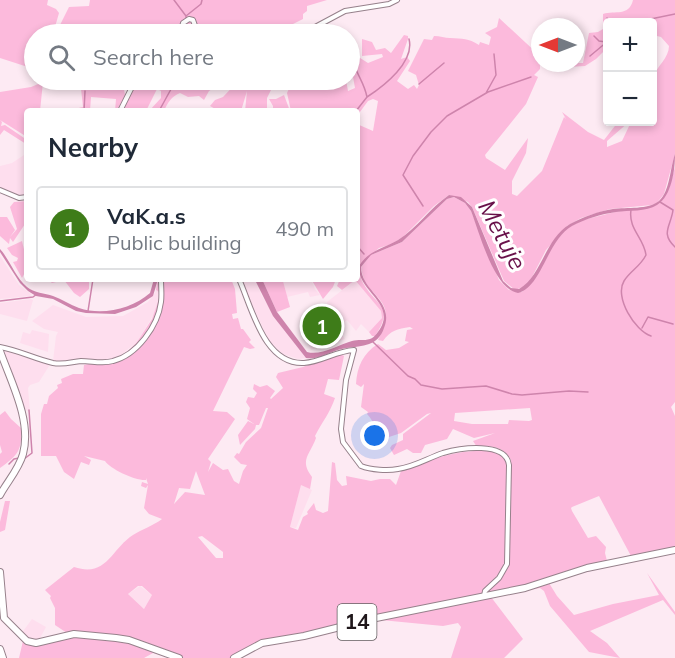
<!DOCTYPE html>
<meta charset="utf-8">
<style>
body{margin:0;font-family:Mulish,sans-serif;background:#f6f6f7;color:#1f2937}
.controls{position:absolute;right:18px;top:18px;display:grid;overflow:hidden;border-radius:6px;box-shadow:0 3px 9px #0003}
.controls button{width:54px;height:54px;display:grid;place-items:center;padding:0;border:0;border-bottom:2px solid #e0e1e3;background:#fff;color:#1f2937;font:30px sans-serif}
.compass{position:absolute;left:531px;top:18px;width:54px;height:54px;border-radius:50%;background:#fff;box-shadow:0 3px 9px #0003;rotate:270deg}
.you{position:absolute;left:375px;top:436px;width:21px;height:21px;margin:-15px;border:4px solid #fff;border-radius:50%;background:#1a73e8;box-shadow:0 0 0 9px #1a73e833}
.badge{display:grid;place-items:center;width:39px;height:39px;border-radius:50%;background:#3e7c19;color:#fff;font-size:20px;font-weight:700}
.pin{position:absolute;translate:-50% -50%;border:3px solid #fff;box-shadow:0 2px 6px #0006}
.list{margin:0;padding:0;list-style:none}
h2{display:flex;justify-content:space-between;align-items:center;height:78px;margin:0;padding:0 24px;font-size:26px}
h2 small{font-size:20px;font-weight:400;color:#747a83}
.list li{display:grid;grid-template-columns:39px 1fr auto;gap:18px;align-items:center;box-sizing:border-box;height:84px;margin:0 12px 12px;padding:0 12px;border:2px solid #e0e1e3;border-radius:6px}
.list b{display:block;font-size:22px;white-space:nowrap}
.list p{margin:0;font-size:20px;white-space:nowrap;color:#747a83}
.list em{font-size:20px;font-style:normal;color:#747a83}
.icon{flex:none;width:33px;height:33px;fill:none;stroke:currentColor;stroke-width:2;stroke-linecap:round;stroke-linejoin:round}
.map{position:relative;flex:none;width:675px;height:658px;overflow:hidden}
.search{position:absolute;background:#fff;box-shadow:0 3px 9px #0003;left:24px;top:24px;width:336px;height:66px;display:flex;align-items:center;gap:15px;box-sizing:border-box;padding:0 21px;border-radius:33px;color:#747a83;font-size:22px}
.panel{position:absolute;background:#fff;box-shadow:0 3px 9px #0003;left:24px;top:108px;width:336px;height:174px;border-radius:6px}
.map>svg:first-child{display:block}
</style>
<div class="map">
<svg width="675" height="658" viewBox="0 0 675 658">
<rect width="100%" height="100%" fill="#fdeaf3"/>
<path fill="#fedeee" d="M24 155 27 156V195L19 197 0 189V166L12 163Z
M0 256 19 285 31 294 30 296 0 299Z
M240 279 255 280 262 296 279 323 306 358 298 359 283 354 269 341Z
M291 279H311L315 289 320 295 310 297 308 292 287 297 283 281Z
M355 280 381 311 382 318 369 332 361 324 356 331 347 320 339 326 328 308 327 302Z
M157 290 161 293 157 309 137 342 117 358 104 361 88 359 64 363 53 361 56 336 58 332 44 329 32 321 53 305 86 317 123 316 148 302Z
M31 299 33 300 27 321 0 314V303Z
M328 316 345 339 311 350 306 339Z
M32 330 49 334 48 352 20 343 23 332 30 334Z
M5 349 51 363 39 382 30 385 28 388 30 413 25 409H22L3 352Z
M301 484 312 490 296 528 290 527Z
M140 586 152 595 144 609 128 594Z
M32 619 46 627 39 640H30L21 634Z"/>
<path fill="#fcbadc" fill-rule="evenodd" d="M0 0H48L47 5 56 9 59 13 53 34H34V69L0 58Z
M90 0H327L307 6V11L303 14V19L293 24 296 29 289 32V34H57L60 25 69 7 89 6Z
M633 0H675V154L664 194 657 203 652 205 610 209 581 218 567 226 546 250 530 281 523 287 515 290 504 281 472 207 468 202 449 195 434 206 404 236 392 244 379 248 359 266C360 271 360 276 362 281 374 305 396 305 375 336H372L369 332 382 318 381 311 355 280 342 290 337 286 340 279H357V124L373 131 378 101 373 99 368 101 357 116V111H291L287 93 293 80H346L348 91 355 88 350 60 357 56 368 63 383 57 382 54 362 56V39L372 42 376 50 385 48 391 53 404 35 408 36V39L401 59 407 57 410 61 397 81 408 89 414 85 417 89 419 85 416 75 408 71 424 39 432 40 434 36C440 36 445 38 450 38 463 39 468 38 479 45L480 42 489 45 491 37 485 33 497 27 499 18 540 56V69L534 75 538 77 526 104 485 155 486 158 505 170 528 138 526 153 512 181V194L517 196 542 171 564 117 566 119 562 112 588 132 604 140 618 122H629L607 141V147L622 141 631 122H652C653 110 649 86 653 77 657 66 669 58 669 46L661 37 653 35 652 22H608L607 48 596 59 585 66 551 68 542 63H583L589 33 598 32 603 29V14C615 10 629 17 633 0Z
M80 80H226L209 91 204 100 199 96 188 97 180 93C171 97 168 102 164 111H149L161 98V91L157 89 146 111H122L134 86 129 83 124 89 125 95 117 111H115L116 99 91 97 90 111H74V109L83 107Z
M239 80H250L249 88 253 85 251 80H270L273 86 267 98V109L265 111H245L247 91 241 111H219L210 106 215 100 223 97Z
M43 82 40 111H27V137L0 120 2 122 1 126 5 125 27 140 26 144 4 130 0 135V92L31 87Z
M284 95 290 111H273V106L269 99H276Z
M675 167V402L671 407 675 416V549L489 594 488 590 500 579 509 564 511 460C502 445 491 446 477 447L473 441 495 433 474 438 453 429 447 439 425 445 421 453H413L407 449 394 455 390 448 392 445 403 440V434L431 413 427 414 401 433 380 440C374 430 375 422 367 414L368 412 361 407 364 384 361 387 356 384C357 367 363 353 378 344L386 350 399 348 409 342 405 341 407 330 413 329 410 327C397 329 391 330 383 341L378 340C402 296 364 300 361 267L371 255 402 242 447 199 454 197 465 203 471 211 499 280 509 290 522 292 544 262 555 242 564 231 571 226 583 220 615 212 656 205 669 189ZM530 408 532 420 529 421 509 420 508 424H472L454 421 455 413ZM599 496 631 556 607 561 605 553 606 547 596 536 588 538 572 511 571 508 572 507Z
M27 201V221L13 242 10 238 9 244 0 236V217H7L15 230 10 237 17 229 10 207 14 202Z
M22 241C25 255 30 265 22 278L13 262 17 261 18 258 12 255 7 248Z
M47 279H89V289L80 297 74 293 64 280 52 283Z
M158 279H231L235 289 237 313 232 314 233 319 238 318 241 329H243L251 340 249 342 255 348 250 349 244 347 213 411 227 412 235 419 208 459 211 462 208 472 213 463 223 470 228 469 234 481 239 484 243 471 247 465 241 464 234 457 237 453 239 454 246 442 261 428 268 408H266L259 425H256L255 429 240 445 238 435 248 421 254 424 247 419 250 408 246 402 248 397 254 398 257 393 253 389 254 384 260 387 267 385 275 391 270 398 271 399 283 388 276 377 278 373 303 367 339 353 344 356 339 380 328 379 324 394 335 398C330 413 322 422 315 436L316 438C310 455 299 460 312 477L310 489 301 485 290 527 298 530 303 517 308 514 307 512 314 503 316 510 323 513 328 511 332 462 335 463 337 480 342 486 347 485 346 476 371 481 380 479H390L396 485 401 471C432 458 463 448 497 451L507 461 506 563C500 576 487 583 482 595L253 645 230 658H184L145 644 67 633 55 625V608L50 598 51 596 45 590 74 567C107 578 111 549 133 535 142 529 153 526 162 519L149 514 144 508 148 485 146 488 141 486 142 482 148 484 146 478V480C136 481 110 469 105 461L84 456 91 460 89 465 81 462 74 479 64 472 56 456H41V414L44 404H47L49 396 58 388 57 385 62 383 61 379 73 374H83L84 365 117 358 129 350 137 342 152 319 161 293 156 290ZM196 471 205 495 185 492 174 504 179 488 190 489ZM202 536 223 552V558H216L198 537ZM138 586H142L152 595 144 609 128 594Z
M262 279H292L283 281 290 307 277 312Z
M311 279H336L333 287 323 299Z
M5 411 11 419 21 428C22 451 18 455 0 468V454L2 452 0 445V415Z
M5 501H10L5 530 0 532V522Z
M647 573 675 612V615L663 600 590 631 607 643 620 658 589 652 550 606 544 591 540 588 491 597 523 639 504 658H451L461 627 458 623 443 626 381 620 318 636 262 646 549 583 557 596 574 615 613 604 659 595Z
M67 636 124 641 159 654 153 653 144 658H19L23 641 30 644Z"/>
<path fill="#ce84ac" d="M675 154C675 169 672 196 657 205 646 212 629 210 616 212 601 214 585 219 572 226 547 240 542 287 518 293 494 290 479 231 471 211L465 203 454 197 447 199 402 242 371 255 361 267C361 291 395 301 384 328 378 346 363 346 346 348 332 350 321 360 306 358L273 316 255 280 252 279H262L277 312 307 352C321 356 338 345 352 341 358 339 364 341 370 339 375 337 377 333 380 329 396 303 357 291 359 266 369 250 383 249 398 240 417 228 430 208 449 195L461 197 472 207 503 281 511 288 519 289C542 276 544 240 570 224 583 217 599 211 613 209 627 207 648 210 659 201 670 191 670 168 675 154Z
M0 249C10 260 15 277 27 287 34 293 45 293 53 296 62 299 70 305 79 308 102 316 132 309 150 293L154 279H158L153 296 136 307 115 314 86 313 76 311 53 299 36 296 28 291 20 283 0 252Z"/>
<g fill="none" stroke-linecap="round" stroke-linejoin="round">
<path stroke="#ce84ac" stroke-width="1.5" d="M174 0 186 16
M607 18 612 22
M186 19V16L201 4 202 0
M636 22 675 14
M185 34 186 23
M594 36 599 41 606 42
M353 50C352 72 363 77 367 97L356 111
M590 56 608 41
M419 84 444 63
M486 93 496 75 494 54
M367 97C384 86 415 62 409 39
M84 111 85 91
M159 111 176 80
M249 111 250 110
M660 202 673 210C671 226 660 233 675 247
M423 206 403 175 413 156 431 132 447 116 488 92 531 77
M631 210C628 229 644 238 646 255 640 267 630 271 624 281 614 297 635 331 651 336
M357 246 364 254
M0 301 33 297 37 294
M88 311 93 279
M642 328 648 317 673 324
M373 342 408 376 415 379 421 385 442 389 486 386 512 394 522 395 569 391 588 392
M24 459 32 453 29 410
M9 464 14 459 19 458"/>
<g stroke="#96818b" stroke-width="6">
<path id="minor" d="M180 34 183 23 189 19 193 20 198 34
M302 34 345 11 389 4 397 0
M120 111 133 85 140 80
M0 190 19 198 27 197
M239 279C252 308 264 365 304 363 321 362 336 351 354 350L346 380 341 429 343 442 361 466C371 470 388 471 398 469 414 467 428 458 443 453 460 448 506 441 509 465L507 564 499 578 485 591 484 596
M0 347C18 350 35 359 53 363 64 365 71 362 81 361 92 361 103 364 113 361 137 355 158 326 161 302 162 295 161 287 161 279"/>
</g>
<g stroke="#96818b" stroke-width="8">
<path id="major" d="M0 351C11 382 32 421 23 454 19 469 7 482 0 495
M0 572 4 618 27 641 36 643 74 634 116 638 129 640 179 658
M0 649 3 658
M234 658 262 643 304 636 376 618 525 588 587 568 675 550"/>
</g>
<use href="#minor" stroke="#fff" stroke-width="4"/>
<use href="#major" stroke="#fff" stroke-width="6"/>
</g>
<g text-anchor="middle" stroke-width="6" stroke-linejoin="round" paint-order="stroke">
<rect fill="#fff" stroke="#625d5f" stroke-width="1.5" x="337.5" y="604" width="39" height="36" rx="4.5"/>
<g font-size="21" font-weight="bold" fill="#1f171b">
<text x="357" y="629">14</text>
</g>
<g font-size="24" font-style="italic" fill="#69114a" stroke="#fff">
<text transform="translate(502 235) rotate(62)" y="8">Metuje</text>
</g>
</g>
</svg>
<div class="controls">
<button>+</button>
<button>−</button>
</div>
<svg class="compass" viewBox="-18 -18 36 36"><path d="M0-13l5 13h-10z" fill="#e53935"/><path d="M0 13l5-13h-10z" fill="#747a83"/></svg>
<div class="you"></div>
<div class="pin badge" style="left:322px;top:326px">1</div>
<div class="search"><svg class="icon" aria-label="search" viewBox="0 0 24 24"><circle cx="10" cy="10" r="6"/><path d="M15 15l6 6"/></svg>Search here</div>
<section class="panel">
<h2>Nearby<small></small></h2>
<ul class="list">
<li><span class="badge">1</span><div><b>VaK.a.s</b><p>Public building</p></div><em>490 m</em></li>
</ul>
</section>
</div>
